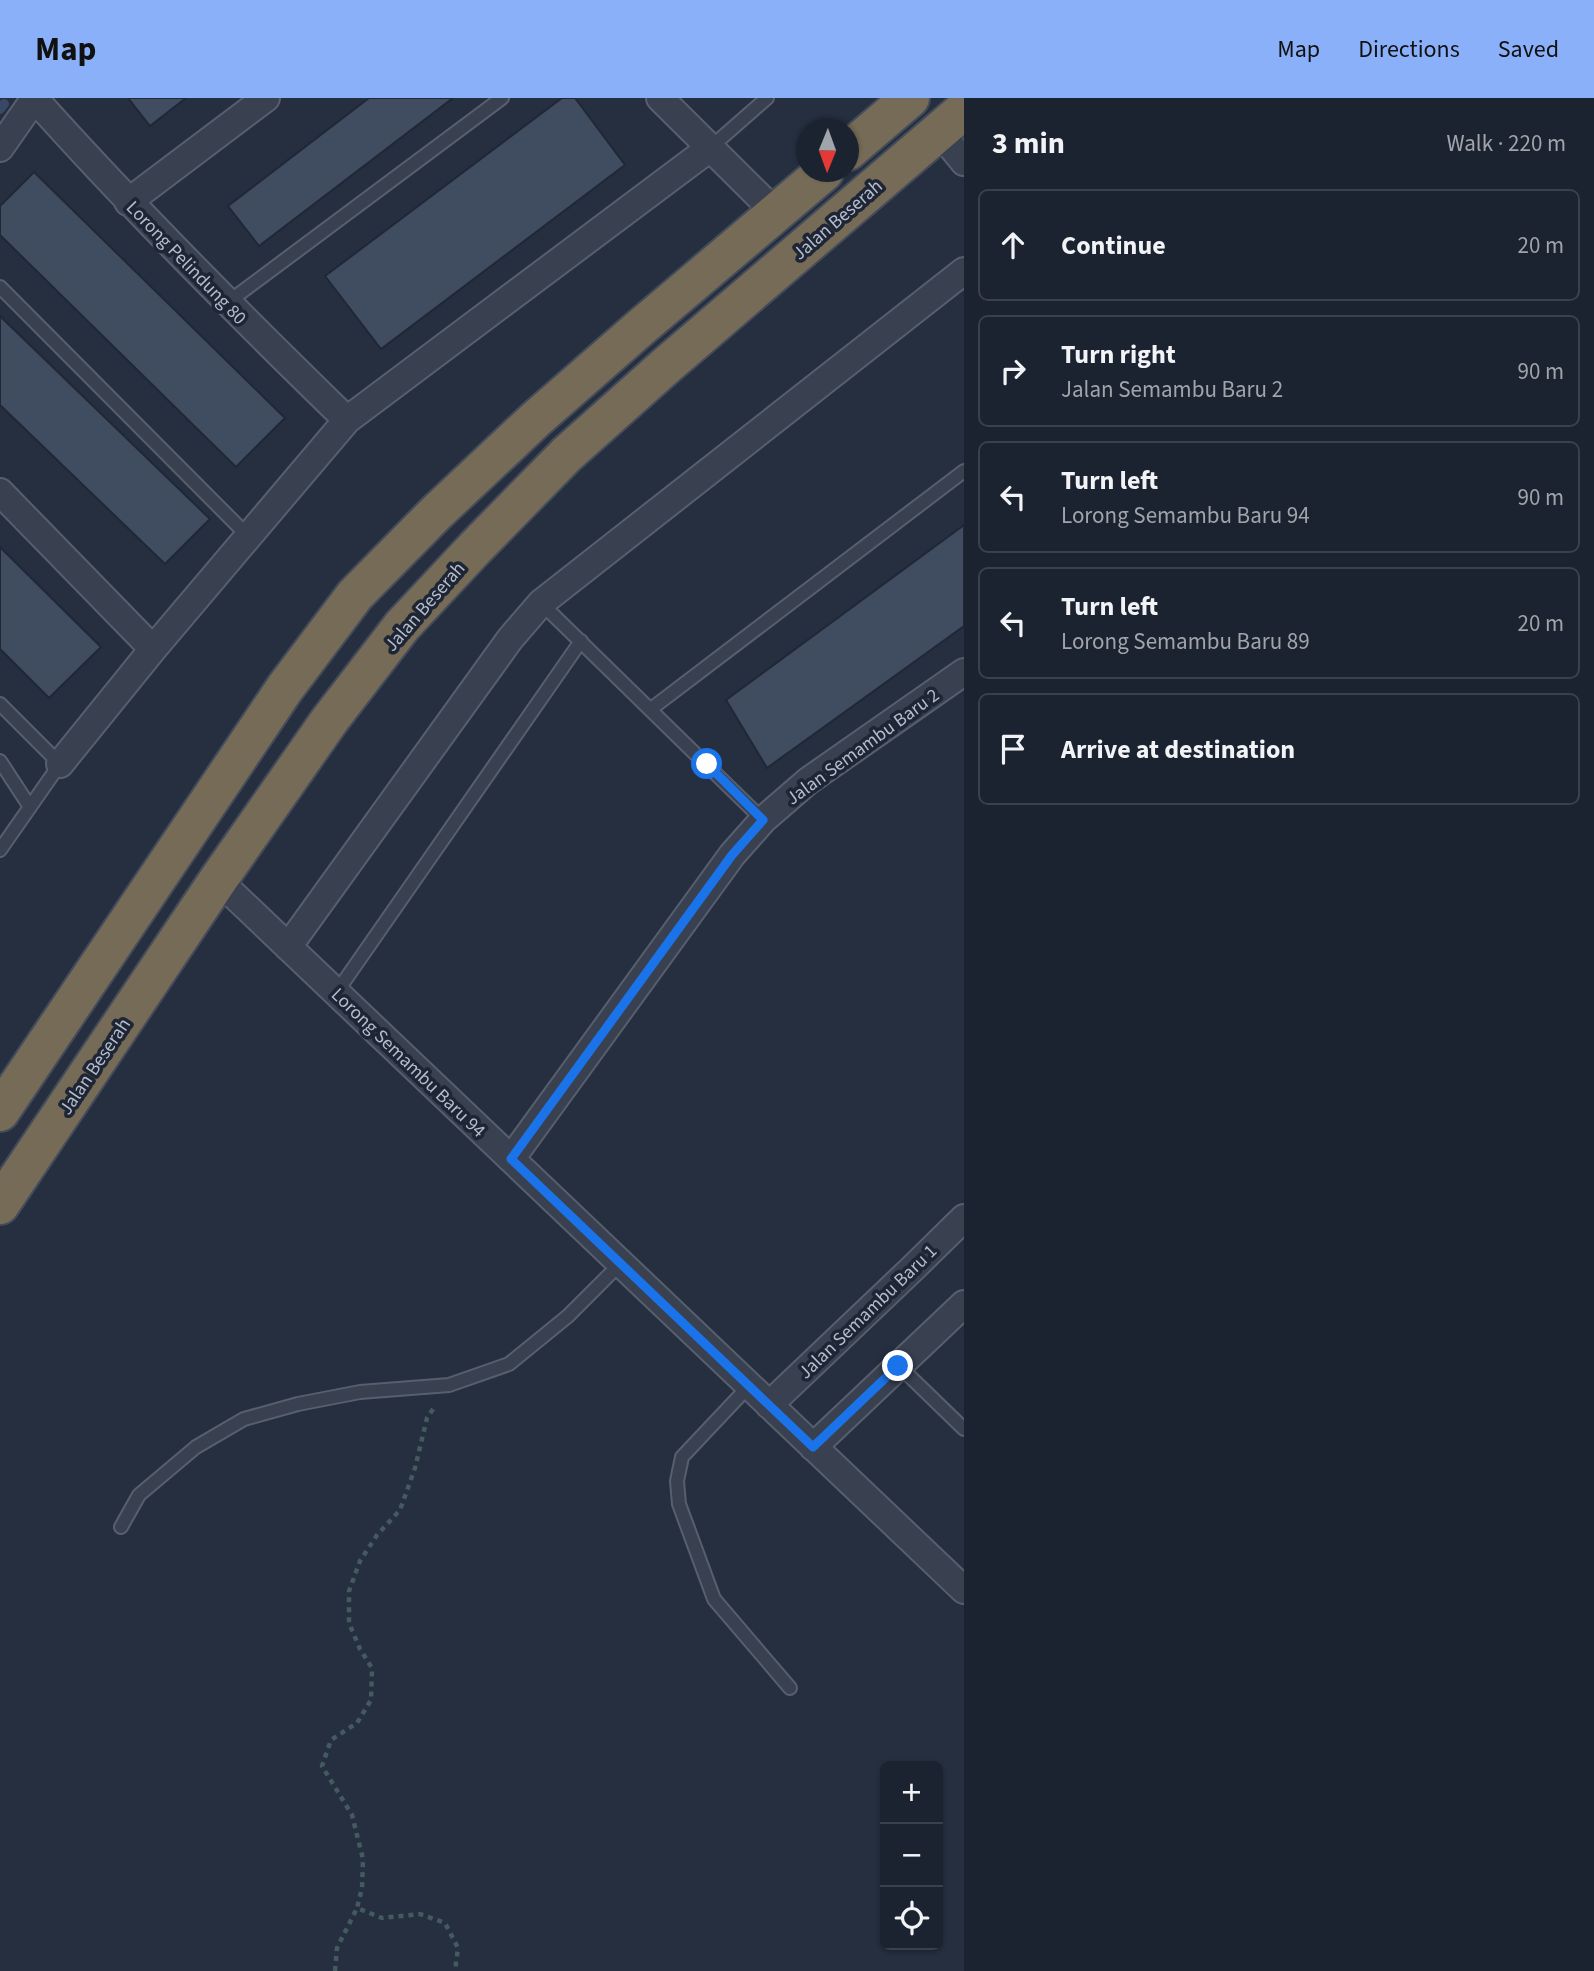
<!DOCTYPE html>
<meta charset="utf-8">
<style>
body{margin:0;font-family:"Source Sans 3",sans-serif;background:#252b38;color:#f1f3f6}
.controls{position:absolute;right:21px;bottom:21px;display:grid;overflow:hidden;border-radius:10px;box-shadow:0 2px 5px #0004}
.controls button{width:63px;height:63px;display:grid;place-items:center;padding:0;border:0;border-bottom:2px solid #3a404c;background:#1c2330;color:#f1f3f6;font:35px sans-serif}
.compass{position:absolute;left:796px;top:21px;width:63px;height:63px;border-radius:50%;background:#1c2330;box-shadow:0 2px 5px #0004;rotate:181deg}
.stop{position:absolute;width:21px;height:21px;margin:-16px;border:5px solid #1a73e8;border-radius:50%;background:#fff}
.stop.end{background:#1a73e8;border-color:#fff;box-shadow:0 2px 7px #0008}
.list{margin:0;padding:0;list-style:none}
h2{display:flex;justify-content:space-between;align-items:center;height:91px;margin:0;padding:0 28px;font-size:30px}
h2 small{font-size:23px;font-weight:400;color:#a0a4ab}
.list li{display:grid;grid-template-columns:46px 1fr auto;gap:21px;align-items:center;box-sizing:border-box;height:112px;margin:0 14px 14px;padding:0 14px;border:2px solid #3a404c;border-radius:10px}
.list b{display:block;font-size:26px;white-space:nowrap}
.list p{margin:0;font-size:23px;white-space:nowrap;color:#a0a4ab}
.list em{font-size:23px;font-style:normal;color:#a0a4ab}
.icon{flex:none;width:38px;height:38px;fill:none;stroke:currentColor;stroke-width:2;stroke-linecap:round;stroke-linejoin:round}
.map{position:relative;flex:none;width:964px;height:1873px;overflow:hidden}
header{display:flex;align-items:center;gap:42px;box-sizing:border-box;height:98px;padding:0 35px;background:#8bb0fa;color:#111}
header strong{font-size:33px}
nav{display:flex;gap:38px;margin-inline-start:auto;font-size:24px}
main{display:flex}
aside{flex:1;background:#1c2330}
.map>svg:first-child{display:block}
</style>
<header>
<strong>Map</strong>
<nav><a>Map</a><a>Directions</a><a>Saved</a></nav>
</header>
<main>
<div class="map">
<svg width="964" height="1873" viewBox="0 0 964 1873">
<rect width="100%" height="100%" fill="#252f40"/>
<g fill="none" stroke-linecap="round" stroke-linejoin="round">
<path stroke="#384968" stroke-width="10" d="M0 11 4 6"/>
</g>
<path fill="#404c60" stroke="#202837" stroke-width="2" d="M128 0H186L150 28Z
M369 0H453L259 148 228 108Z
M562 0H575L625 67 381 251 325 178Z
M34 74 285 320 236 369 0 137V108Z
M0 218 210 421 165 466 0 307Z
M964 427V528L767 670 726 602Z
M0 449 101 549 49 600 0 551Z"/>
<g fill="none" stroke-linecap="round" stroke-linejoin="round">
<g stroke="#575f6e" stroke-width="16">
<path id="lane" d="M710 50 767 0
M0 189 248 438
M227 205 502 0
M541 505 763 722
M0 606 60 666 0 752
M651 611 964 373
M0 663 30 709
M336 895 581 543
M899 1268 964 1331
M749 1288 682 1359 677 1383 679 1406 714 1501 790 1590
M121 1429 139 1397 196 1349 244 1321 298 1306 360 1294 449 1287 509 1266 568 1218 621 1165"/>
</g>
<g stroke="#575f6e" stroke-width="30">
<path id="street" d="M34 0C134 112 239 217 347 322
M660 0 776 115
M939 33 964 64
M0 50 35 0
M128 104 266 0
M0 394 153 551
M60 666 153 551 347 322 710 50
M218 782 964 1492
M288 849 510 541 541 505 964 173
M511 1061 732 757 763 722 808 683 964 574
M769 1307 912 1171 964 1120
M813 1349 964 1206"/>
</g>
<g stroke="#444c5b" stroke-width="42">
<path id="highway" d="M848 53 910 0
M0 1014 285 590 355 497 436 415 536 321 640 230 824 74
M0 1107 218 782 329 623 402 528 475 450 567 356 668 266 964 12"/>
</g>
<path stroke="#455a5e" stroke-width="4.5" stroke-dasharray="5 5" stroke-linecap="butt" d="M433 1311 427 1320 415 1370 400 1412 377 1437 360 1463 349 1493V1525L360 1551 372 1570 371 1602 357 1625 331 1642 322 1668 352 1717 363 1761 362 1790 357 1810 382 1820 420 1816 445 1825 458 1850 455 1873
M335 1873 337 1850 357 1810"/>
<use href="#lane" stroke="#394150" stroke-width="12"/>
<use href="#street" stroke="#394150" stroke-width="26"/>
<use href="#highway" stroke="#766b56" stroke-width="38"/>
</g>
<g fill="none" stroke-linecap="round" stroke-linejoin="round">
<path stroke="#1a73e8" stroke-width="9" d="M707 666 763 722 732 757 511 1061 813 1349 898 1268"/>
</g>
<g text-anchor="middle" stroke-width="7" stroke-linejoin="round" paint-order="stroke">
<g font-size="19" fill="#b5bccb" stroke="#1e2635">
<text transform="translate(837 121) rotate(-41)" y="7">Jalan Beserah</text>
<text transform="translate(187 164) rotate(46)" y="7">Lorong Pelindung 80</text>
<text transform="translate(424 508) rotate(-49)" y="7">Jalan Beserah</text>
<text transform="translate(862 648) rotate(-36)" y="7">Jalan Semambu Baru 2</text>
<text transform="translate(409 964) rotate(44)" y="7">Lorong Semambu Baru 94</text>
<text transform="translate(94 968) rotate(-56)" y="7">Jalan Beserah</text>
<text transform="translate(867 1213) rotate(-44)" y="7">Jalan Semambu Baru 1</text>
</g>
</g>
</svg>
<div class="controls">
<button>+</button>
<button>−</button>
<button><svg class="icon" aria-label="locate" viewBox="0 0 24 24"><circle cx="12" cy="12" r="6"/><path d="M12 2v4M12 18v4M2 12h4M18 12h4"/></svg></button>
</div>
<svg class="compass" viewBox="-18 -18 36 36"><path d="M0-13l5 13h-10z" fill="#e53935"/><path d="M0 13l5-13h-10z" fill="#a0a4ab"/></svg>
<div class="stop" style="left:707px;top:666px"></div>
<div class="stop end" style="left:898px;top:1268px"></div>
</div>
<aside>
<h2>3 min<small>Walk · 220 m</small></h2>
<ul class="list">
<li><svg class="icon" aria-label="ahead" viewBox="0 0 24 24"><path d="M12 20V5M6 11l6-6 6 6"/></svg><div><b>Continue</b></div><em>20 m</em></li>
<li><svg class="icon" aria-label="right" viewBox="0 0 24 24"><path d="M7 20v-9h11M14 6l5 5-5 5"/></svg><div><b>Turn right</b><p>Jalan Semambu Baru 2</p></div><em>90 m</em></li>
<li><svg class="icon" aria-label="left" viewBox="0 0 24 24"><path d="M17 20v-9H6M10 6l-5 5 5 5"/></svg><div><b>Turn left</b><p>Lorong Semambu Baru 94</p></div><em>90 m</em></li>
<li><svg class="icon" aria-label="left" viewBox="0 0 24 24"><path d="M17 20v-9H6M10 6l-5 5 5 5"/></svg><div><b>Turn left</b><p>Lorong Semambu Baru 89</p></div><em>20 m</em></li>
<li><svg class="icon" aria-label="arrive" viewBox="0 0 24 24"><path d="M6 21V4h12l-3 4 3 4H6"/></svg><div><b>Arrive at destination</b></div></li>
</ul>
</aside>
</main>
